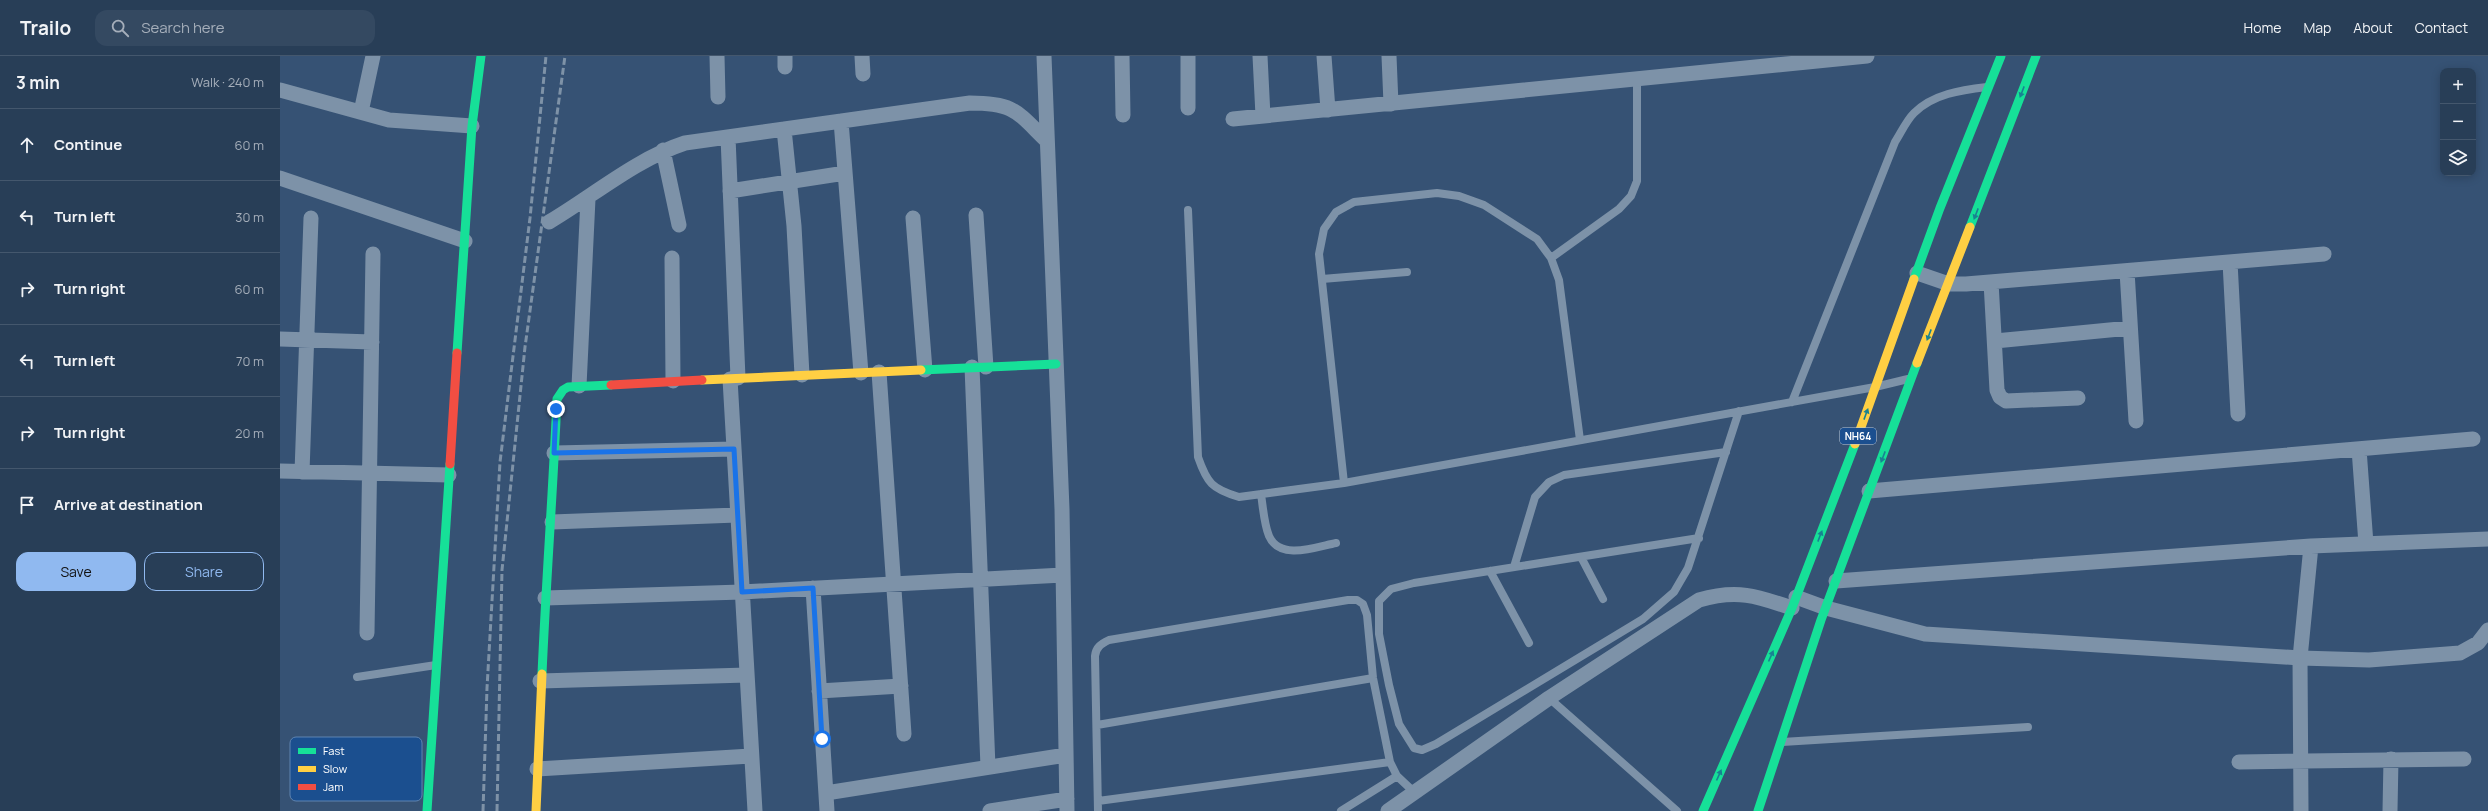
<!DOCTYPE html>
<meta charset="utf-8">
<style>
body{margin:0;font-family:Manrope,sans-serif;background:#344961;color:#f1f3f6}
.controls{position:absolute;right:12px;top:12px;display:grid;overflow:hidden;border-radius:8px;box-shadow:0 2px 10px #0003}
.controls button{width:36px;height:36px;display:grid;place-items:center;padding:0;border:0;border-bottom:1px solid #44576d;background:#283e57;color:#f1f3f6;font:20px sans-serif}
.stop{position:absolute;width:12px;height:12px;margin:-9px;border:3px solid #1a73e8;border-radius:50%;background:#fff}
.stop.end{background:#1a73e8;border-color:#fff;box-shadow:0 1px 4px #0008}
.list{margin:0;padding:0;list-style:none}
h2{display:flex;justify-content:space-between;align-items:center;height:52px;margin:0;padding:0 16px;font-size:17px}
h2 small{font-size:13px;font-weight:400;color:#a5aeba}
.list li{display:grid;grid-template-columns:26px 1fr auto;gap:12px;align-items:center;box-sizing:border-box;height:72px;padding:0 16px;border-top:1px solid #44576d}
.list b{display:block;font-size:15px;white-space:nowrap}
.list em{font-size:13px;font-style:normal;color:#a5aeba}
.actions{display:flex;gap:8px;padding:12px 16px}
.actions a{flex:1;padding:9px 0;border:1px solid #90b9f0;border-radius:12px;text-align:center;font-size:14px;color:#90b9f0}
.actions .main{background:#90b9f0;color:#111}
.icon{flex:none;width:22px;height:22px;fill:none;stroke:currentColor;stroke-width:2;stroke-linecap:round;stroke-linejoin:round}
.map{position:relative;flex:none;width:2208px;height:755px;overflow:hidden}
header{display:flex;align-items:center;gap:24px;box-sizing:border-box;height:56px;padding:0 20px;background:#283e57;border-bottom:1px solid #44576d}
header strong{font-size:19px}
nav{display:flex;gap:22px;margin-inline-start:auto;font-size:14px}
.search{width:280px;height:36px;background:#344961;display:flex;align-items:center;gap:10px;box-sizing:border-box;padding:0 14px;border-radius:12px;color:#a5aeba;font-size:15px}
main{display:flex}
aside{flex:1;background:#283e57}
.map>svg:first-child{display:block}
</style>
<header>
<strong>Trailo</strong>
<div class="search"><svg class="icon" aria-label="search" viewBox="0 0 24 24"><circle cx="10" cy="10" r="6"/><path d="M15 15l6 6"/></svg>Search here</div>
<nav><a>Home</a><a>Map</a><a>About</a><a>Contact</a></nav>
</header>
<main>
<aside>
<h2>3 min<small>Walk · 240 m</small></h2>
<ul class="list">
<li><svg class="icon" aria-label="ahead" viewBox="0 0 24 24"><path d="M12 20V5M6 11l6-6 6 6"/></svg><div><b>Continue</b></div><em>60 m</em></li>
<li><svg class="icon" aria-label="left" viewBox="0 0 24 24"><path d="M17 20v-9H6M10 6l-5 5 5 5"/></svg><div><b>Turn left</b></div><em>30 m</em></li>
<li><svg class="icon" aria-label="right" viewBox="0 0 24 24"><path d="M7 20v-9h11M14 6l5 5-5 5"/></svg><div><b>Turn right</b></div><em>60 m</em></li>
<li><svg class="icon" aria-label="left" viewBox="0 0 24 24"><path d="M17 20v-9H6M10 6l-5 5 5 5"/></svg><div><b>Turn left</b></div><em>70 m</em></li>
<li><svg class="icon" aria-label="right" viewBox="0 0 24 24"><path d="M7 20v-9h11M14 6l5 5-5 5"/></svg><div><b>Turn right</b></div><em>20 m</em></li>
<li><svg class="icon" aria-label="arrive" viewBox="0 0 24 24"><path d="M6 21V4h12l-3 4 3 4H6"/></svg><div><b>Arrive at destination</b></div></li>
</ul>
<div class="actions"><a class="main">Save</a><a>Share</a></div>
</aside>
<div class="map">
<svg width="2208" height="755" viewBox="0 0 2208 755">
<rect width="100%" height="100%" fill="#365274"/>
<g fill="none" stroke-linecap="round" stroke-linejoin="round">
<path stroke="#7d92a8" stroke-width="8" d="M908 154 918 401C927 427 932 433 959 441L1064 427 1595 331 1628 323
M1271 202 1339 153 1351 140 1357 125V23
M1042 223 1127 216
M1512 346 1615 86C1621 77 1626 65 1634 57 1653 38 1681 34 1707 31
M1064 427 1039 198 1044 173 1056 156 1074 146 1157 137 1179 140 1204 149 1257 183 1271 202 1279 224 1300 384
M981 438C983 451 984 468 989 480 1000 505 1036 491 1056 487
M1419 482 1134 527 1111 533 1099 545V578L1109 629 1119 668 1134 692 1142 694 1156 688 1363 563 1394 536 1408 512 1459 355
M1301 501 1323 543
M1234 511 1255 441 1269 426 1284 419 1446 396
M1210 515 1249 587
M77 621 156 609
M1269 642 1397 755
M817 669 1093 622
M1502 686 1748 671
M818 745 1110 706
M818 755 815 600C816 591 821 588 829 584L1068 544H1077L1083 548 1087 559 1093 622 1110 706 1117 720 1134 736
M1061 755 1117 720"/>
<path stroke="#7d92a8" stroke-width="15" d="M437 0 438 41
M505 0V11
M582 0 583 18
M764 0 782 453 787 755
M842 0 843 59
M908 0V52
M980 0 983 60
M1044 0 1048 54
M1109 0 1111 48
M0 34 109 64 192 70
M81 56 93 0
M953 63 1587 0
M561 65 581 317
M504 73 514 170 522 319
M448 81 458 322
M383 94 399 169
M0 122 185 185
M450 135 565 117
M696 159 706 311
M633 162 645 314
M269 166C313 140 356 103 405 87L690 47C735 47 737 56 767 85
M392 202 393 325
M1950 206 1958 358
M1847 215 1856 365
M1637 217 1669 228H1686L2044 198
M1711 226 1717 334 1720 341 1726 345 1798 342
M0 283 92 286
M1715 285 1850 272
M692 311 708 711
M599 316 624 678
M450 323 475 755
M299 330 308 143
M2079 393 2086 488
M274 397 454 393
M0 415 169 419
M22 416 31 162
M1589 435 2193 383
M272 466 457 459
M1556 525 2031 490 2208 483
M533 532 547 755
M1516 541 1546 552 1645 578 2020 602 2089 604 2180 597 2198 587 2208 574
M265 542 462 536 783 519
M87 577 93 198
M260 625 467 619
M539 635 621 630
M1959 706 2184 703
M257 713 471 700
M546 737 786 699
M710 755 787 743
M1108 755 1269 642 1419 544C1457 533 1477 540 1512 552
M2021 755 2020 602 2031 490
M2110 755 2111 703"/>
<path stroke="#16e098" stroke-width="9" d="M1690 171 1756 0
M1634 223 1660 152 1721 0
M177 297 192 70 201 0
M641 314 776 308
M262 618C266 526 273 435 277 343L283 334 288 331 331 329
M147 755 170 408
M1423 755 1512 552 1575 388
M1478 755 1541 564 1637 307"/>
<path stroke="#ffcf43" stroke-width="9" d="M1637 307 1690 171
M422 324 641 314
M1575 388 1634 223
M256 755 262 618"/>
<path stroke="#f24e42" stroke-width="9" d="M331 329 422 324
M170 408 177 297"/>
<path stroke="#7e92a7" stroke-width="3" stroke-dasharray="7 3" stroke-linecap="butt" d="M203 755 207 632 220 406 250 162 266 0
M217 755 222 514 245 291 285 0"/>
</g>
<defs><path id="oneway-solid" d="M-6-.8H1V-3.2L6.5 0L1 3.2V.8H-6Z"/></defs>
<g fill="#198292">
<use href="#oneway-solid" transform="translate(1742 36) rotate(111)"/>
<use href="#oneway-solid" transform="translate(1696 158) rotate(111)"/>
<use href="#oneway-solid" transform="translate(1649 279) rotate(111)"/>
<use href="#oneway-solid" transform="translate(1586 358) rotate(-70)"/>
<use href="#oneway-solid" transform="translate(1603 401) rotate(111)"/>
<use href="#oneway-solid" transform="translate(1540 480) rotate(-69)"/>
<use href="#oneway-solid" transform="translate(1491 600) rotate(-66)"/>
<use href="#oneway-solid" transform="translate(1439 719) rotate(-66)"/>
</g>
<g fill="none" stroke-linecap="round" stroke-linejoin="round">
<path stroke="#1a73e8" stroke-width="5" d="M276 353 274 397 454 393 462 536 533 532 542 683"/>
</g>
<g text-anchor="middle" stroke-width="3" stroke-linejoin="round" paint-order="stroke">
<rect fill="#1b4f8f" stroke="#bbcadd" stroke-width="1" x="1560" y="372" width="36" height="16" rx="3"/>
<g font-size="10" font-weight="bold" fill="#fff">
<text x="1578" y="384">NH64</text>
</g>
</g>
<rect x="10" y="681" width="132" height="64" rx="6" fill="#1b4f8f" stroke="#5f84b1" stroke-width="1"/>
<rect x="18" y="692" width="18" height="6" fill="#16e098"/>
<rect x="18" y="710" width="18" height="6" fill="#ffcf43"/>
<rect x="18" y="728" width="18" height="6" fill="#f24e42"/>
<g font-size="11" fill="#fff">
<text x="43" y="699">Fast</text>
<text x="43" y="717">Slow</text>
<text x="43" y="735">Jam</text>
</g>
</svg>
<div class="controls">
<button>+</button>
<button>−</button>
<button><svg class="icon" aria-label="layers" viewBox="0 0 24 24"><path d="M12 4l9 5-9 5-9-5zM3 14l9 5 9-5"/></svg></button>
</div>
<div class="stop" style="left:542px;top:683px"></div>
<div class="stop end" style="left:276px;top:353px"></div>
</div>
</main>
